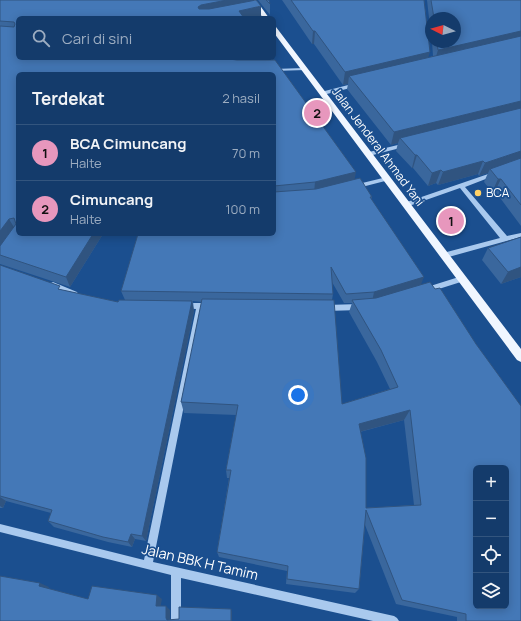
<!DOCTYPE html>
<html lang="id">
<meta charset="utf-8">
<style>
body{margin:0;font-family:Manrope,sans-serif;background:#1d4271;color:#f1f3f6}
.controls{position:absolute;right:12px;bottom:12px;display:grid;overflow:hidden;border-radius:6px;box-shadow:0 2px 10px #0003}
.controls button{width:36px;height:36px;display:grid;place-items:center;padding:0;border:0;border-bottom:1px solid #33557e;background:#143b6b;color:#f1f3f6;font:20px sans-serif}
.compass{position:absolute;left:425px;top:12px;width:36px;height:36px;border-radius:50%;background:#143b6b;box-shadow:0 2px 10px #0003;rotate:276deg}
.you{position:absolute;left:298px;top:395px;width:14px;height:14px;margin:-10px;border:3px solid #fff;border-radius:50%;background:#1a73e8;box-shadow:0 0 0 6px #1a73e833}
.badge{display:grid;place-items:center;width:26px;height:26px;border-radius:50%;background:#e797bd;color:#111;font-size:13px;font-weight:700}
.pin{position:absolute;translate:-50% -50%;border:2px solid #fff;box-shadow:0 1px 4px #0006}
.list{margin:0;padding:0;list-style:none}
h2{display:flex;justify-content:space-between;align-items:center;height:52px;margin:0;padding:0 16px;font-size:17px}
h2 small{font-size:13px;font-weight:400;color:#9dadc1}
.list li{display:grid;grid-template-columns:26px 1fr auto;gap:12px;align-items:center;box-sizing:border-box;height:56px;padding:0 16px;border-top:1px solid #33557e}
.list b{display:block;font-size:15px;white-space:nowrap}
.list p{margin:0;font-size:13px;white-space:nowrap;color:#9dadc1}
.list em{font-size:13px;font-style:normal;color:#9dadc1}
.icon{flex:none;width:22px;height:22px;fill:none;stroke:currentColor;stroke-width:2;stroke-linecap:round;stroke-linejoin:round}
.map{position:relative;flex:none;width:521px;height:621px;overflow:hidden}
.search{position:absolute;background:#143b6b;box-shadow:0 2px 10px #0003;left:16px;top:16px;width:260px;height:44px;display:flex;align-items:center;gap:10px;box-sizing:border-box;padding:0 14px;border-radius:6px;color:#9dadc1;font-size:15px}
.panel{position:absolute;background:#143b6b;box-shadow:0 2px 10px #0003;left:16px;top:72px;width:260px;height:164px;border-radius:6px}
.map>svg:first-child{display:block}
</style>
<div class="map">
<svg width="521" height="621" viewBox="0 0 521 621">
<rect width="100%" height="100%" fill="#1b4f8f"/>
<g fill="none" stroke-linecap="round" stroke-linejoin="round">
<path fill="#a9c9ee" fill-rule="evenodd" d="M304 68H306V70L273 71 271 70 273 69Z
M356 83 359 85 358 86 323 95 320 93 321 92Z
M406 143 409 145 408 146 369 156 366 154 369 152Z
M494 172 497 174 496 175 465 187 507 236 521 233V237L445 258 443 257 442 255 443 253 500 238 460 188 406 207 403 205 404 203Z
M387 177 389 178V180L354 189 351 187 354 185Z
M462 276 464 277 465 279 464 281 426 293 424 292 423 290 424 288Z
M53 282 77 292 78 294 77 296H73L51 287 50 285 51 283Z
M184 303H210L212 304 213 306 212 308 203 309 153 562 394 616 397 618 399 621H373L181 578V621H171V575L0 532V524L144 560 196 309 182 308 181 306 182 304Z
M360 304 362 305 363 307 362 309 360 310 326 311 324 310 323 308 324 306 326 305Z"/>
<path fill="#f0f6ff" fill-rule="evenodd" d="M250 0H256L269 18H263Z
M274 26 276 27 521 349V362L517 360 274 33Z"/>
</g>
<path fill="#3a679d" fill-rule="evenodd" d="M0 0H253L261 17 18 58H272V60L354 180 372 197 371 199 421 285 521 621H457V617L396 604 365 525 359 589 355 593 286 584 287 571 219 557 217 552 229 478H227L226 470 236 415 184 413 181 402 202 302 193 301 194 311 146 541 135 539 132 547 108 542 54 527 48 521 51 513 6 501 3 508H0V265L62 290 118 302 125 300 121 291 274 234V74H18V234H103L70 287 0 264ZM332 282 344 303H352L349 312 377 362 390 389 342 404 332 300 333 294ZM404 420 414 505 366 508 360 432Z
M258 0H269L270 4V15Z
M282 0H424L428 58 433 56 432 42H455V18H431V36L427 0H521V226L495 191 492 192 484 182 488 173 479 176 478 174 438 185 436 183 428 186 413 168H412L396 151 398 143 391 145 347 89 348 84 343 85 314 44H312Z
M488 248 521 277 501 284 482 260Z"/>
<path fill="#305480" d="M227 0H253V7L199 18 198 7 201 5Z
M261 6V17L257 18H239V11Z
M313 31H315L314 44H312Z
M521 31V43L434 63 438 50Z
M430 52 426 65 349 76 348 84 343 85 345 72Z
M521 101V113L400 138 398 143 391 145 394 132Z
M521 151V162L490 169 488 173 479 176 485 163Z
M415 155H417L413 168H412Z
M483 161 478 174 438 185 443 172Z
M441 170 436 183 428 186 432 173Z
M356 172 354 183 314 193 315 182Z
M498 179H501L495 191 492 192Z
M9 219 15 229 0 249V231Z
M93 234H103L70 287 66 277Z
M521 267V277L501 284 508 272Z
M424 277 420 287 372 302 374 292Z
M192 301 194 311 146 541 142 536Z
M410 410 404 420 355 433 359 424Z
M0 497 6 501 3 508 0 506Z
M131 534 135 539 132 547 128 542Z
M40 583 49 587 48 590 39 586Z
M157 595 162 599 160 609 156 606Z
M166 606 170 610V621L166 618Z
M231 609 232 612V621H231Z"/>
<path fill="#4478b7" stroke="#305480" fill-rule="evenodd" d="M0 0H227L201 5 198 7 199 9H209L256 0 261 6 239 11 244 18H18V58H221L237 60H275L356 172 315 182 274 186V187V74H18V234H93L66 277 0 255V246L16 224 14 218 9 219 0 231V26L14 27 15 24 14 22 0 21Z
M266 0H269L270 4Z
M291 0H424L430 52 345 72 315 31H313Z
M431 0H521V31L438 50 437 42H455V18H434Z
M521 36V101L394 132 349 76Z
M521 108V151L485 163 483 161 443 172 441 170 432 173 417 155H415L400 138Z
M521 158V205L501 179H498L490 169Z
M360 178 372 197H370L424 277 374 292 346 294 331 267 333 294 121 291 138 234H274V192L316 189Z
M521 237V267L508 272 488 248Z
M0 265 60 286 58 289 118 302 119 300 192 301 142 536 131 534 128 542 103 537 48 521 52 510 0 496Z
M430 282 435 289 440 288 476 344 521 406V621H466V614L402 600 366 510 359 589 287 579 288 566 217 552 231 470H226L238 405 181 402 202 299 334 300 342 404 398 387 381 350 352 300 376 298ZM410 410 421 505 366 508V458L359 424ZM476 468H506V606H476Z
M0 576 40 583 39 586 88 599 92 586 157 595 156 606H166V618L167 620 179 619V607L231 609V621H0Z"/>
<circle fill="#ffd166" stroke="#1b4f8f" stroke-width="1.5" cx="478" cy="193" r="4"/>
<g text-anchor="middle" stroke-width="3.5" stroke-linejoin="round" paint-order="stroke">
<g font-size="12" fill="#fff" stroke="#1b4f8f">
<text transform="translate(378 147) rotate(53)" y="4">Jalan Jenderal Ahmad Yani</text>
</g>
<g font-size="12" fill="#fff" stroke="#1b4f8f" text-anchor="start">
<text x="486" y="197">BCA</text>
</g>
<g font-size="14" fill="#fff" stroke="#1b4f8f">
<text transform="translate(200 562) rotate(13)" y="5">Jalan BBK H Tamim</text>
</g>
</g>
</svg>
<div class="controls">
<button>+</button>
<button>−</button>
<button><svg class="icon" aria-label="locate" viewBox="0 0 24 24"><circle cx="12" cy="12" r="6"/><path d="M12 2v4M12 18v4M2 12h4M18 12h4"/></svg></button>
<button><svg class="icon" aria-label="layers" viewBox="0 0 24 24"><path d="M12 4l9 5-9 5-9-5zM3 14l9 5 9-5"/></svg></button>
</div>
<svg class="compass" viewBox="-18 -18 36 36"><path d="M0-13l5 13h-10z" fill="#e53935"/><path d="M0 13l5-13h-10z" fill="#9dadc1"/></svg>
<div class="you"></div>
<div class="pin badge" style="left:451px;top:221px">1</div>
<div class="pin badge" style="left:317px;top:113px">2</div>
<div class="search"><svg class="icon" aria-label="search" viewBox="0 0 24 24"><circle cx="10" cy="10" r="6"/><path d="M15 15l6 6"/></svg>Cari di sini</div>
<section class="panel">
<h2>Terdekat<small>2 hasil</small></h2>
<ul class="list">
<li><span class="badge">1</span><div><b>BCA Cimuncang</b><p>Halte</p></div><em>70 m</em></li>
<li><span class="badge">2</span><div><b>Cimuncang</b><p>Halte</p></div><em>100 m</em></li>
</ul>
</section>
</div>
